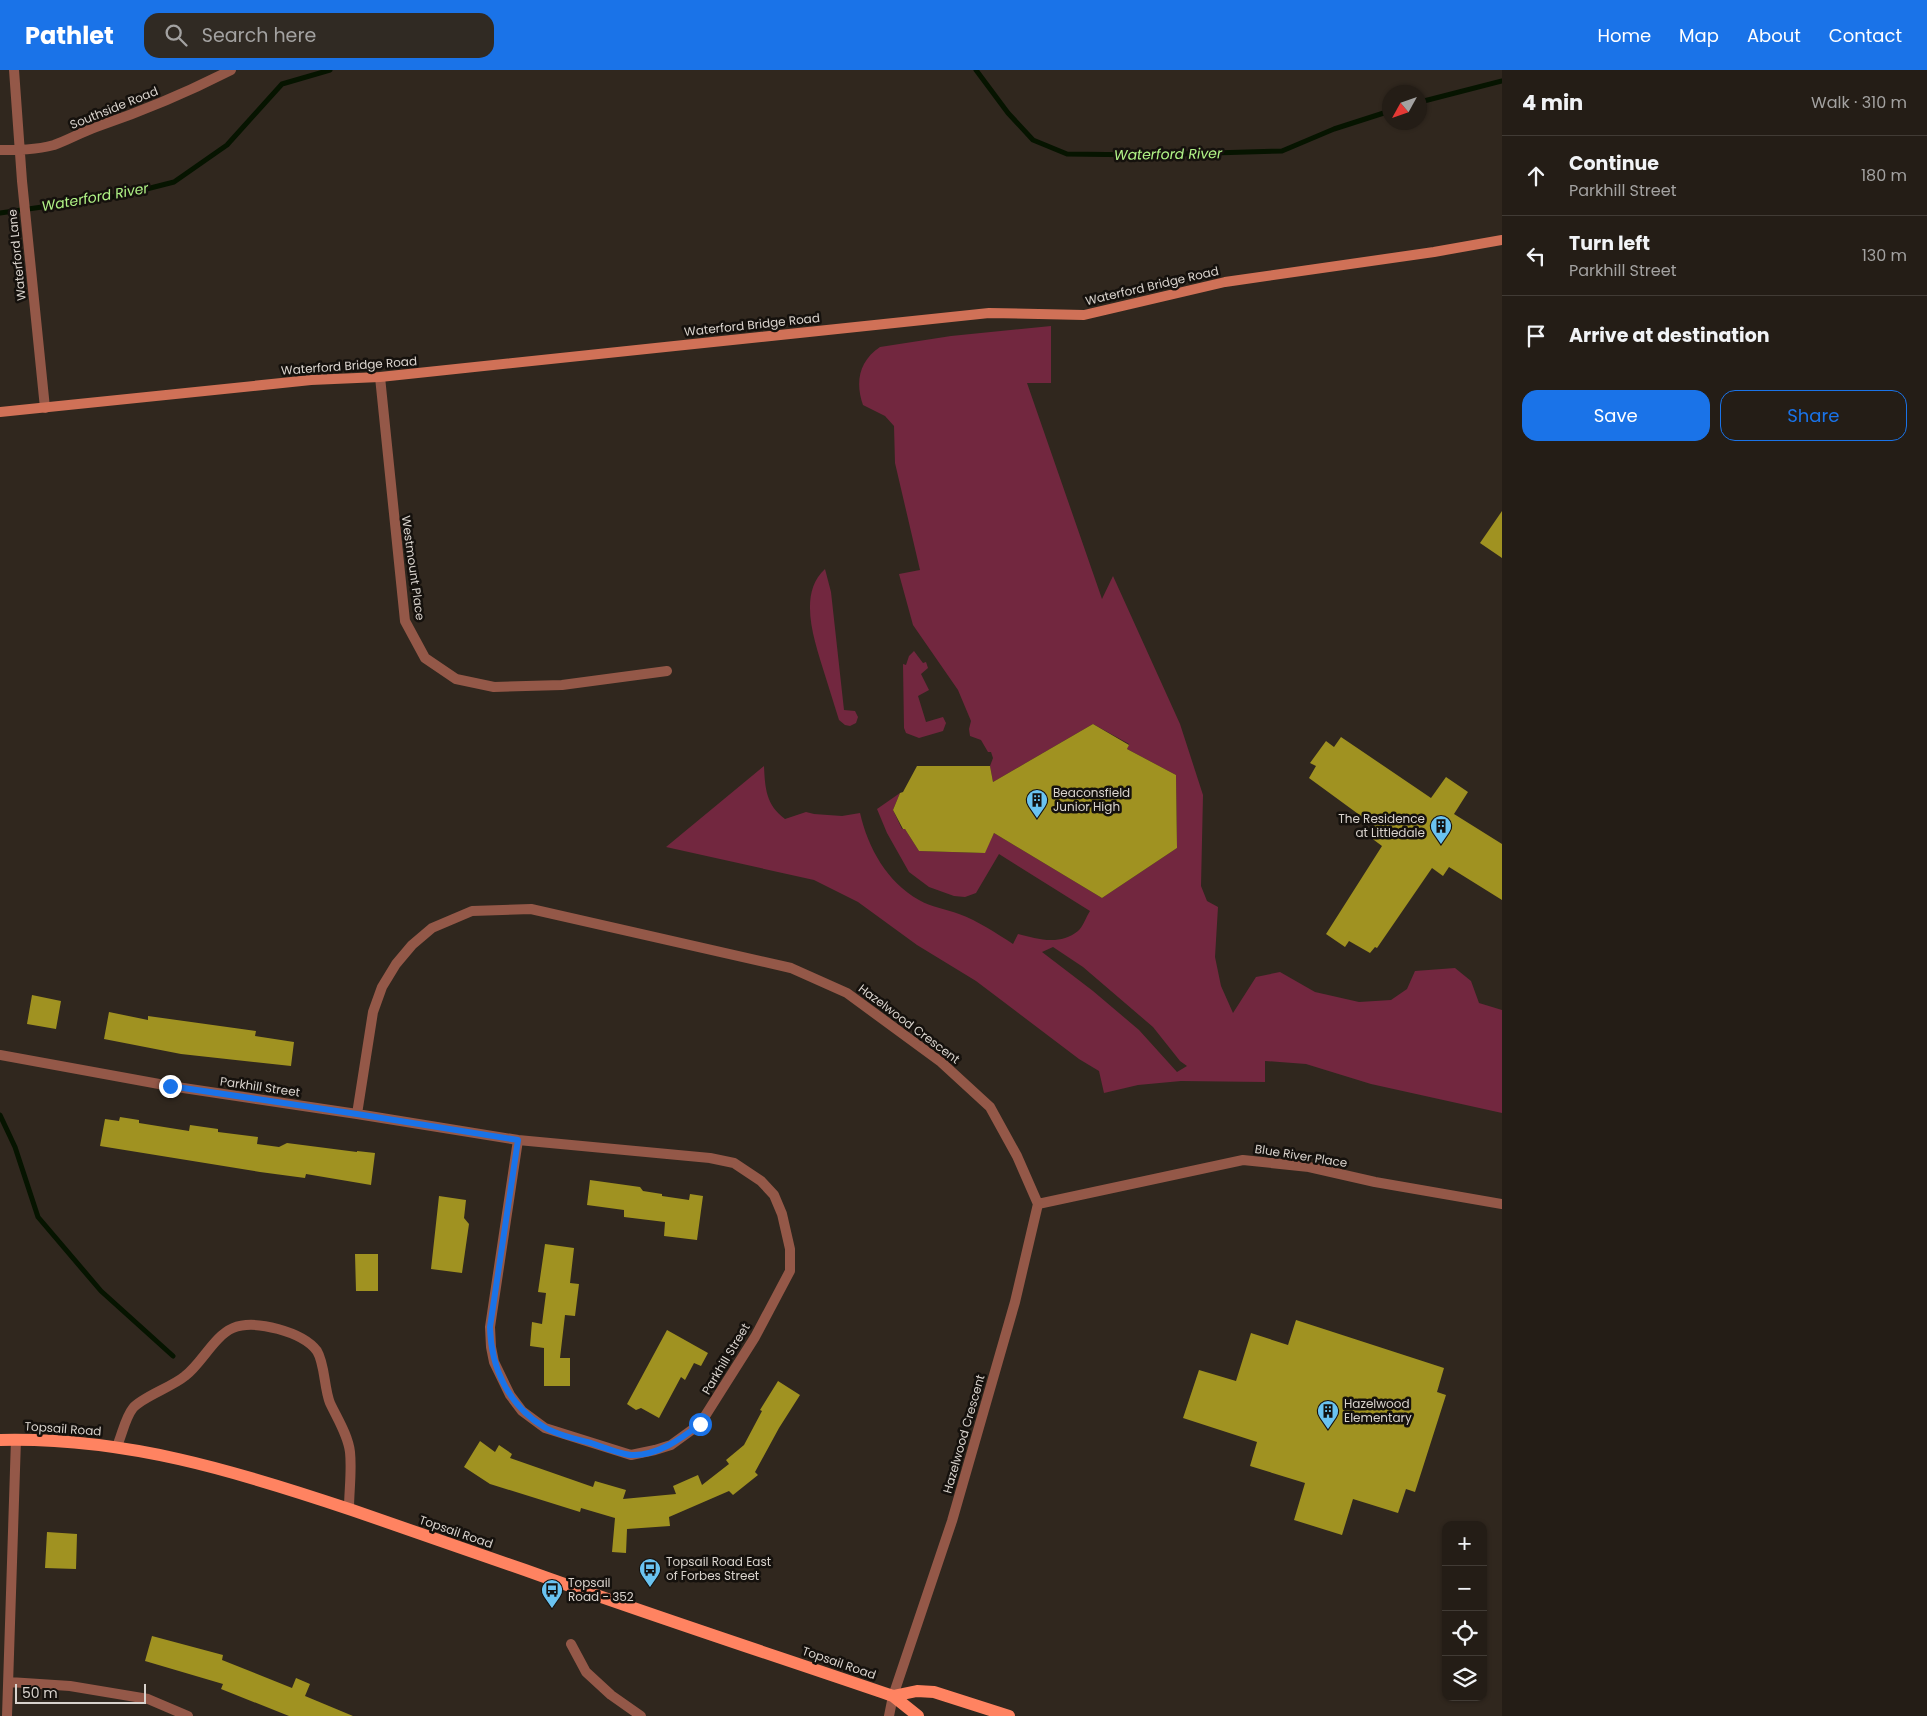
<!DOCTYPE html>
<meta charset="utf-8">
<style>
body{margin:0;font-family:Poppins,sans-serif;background:#302a23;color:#f1f3f6}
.controls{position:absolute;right:15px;bottom:15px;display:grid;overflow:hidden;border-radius:10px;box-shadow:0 1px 4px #0004}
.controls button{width:45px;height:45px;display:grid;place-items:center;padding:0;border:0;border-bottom:1px solid #413b35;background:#241d16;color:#f1f3f6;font:25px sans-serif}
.compass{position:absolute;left:1382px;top:15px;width:45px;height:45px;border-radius:50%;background:#241d16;box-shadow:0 1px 4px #0004;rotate:230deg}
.scale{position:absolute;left:15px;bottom:12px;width:131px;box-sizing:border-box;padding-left:5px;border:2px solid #d9d3cd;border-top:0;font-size:14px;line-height:18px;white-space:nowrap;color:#d9d3cd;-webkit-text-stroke:4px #15110d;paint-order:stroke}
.stop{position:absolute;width:15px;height:15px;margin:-11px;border:4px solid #1a73e8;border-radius:50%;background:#fff}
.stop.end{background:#1a73e8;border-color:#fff;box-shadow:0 1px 5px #0008}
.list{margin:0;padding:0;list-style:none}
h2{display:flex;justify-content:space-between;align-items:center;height:65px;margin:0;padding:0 20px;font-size:21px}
h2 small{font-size:16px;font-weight:400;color:#a3a2a1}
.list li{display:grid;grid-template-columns:32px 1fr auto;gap:15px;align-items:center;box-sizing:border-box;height:80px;padding:0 20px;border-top:1px solid #413b35}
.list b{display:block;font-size:19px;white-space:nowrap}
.list p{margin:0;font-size:16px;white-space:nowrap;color:#a3a2a1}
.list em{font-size:16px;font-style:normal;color:#a3a2a1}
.actions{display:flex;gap:10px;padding:15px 20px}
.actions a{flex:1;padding:11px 0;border:1px solid #1a73e8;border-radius:15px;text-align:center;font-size:18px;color:#1a73e8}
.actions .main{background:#1a73e8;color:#fff}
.icon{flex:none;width:28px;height:28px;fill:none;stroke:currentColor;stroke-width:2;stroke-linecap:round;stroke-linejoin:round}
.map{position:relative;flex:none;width:1502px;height:1646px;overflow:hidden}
header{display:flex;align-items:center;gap:30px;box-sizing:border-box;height:70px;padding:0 25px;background:#1a73e8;color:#fff}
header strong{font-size:24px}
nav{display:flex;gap:28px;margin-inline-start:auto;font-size:18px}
.search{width:350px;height:45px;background:#302a23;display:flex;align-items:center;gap:12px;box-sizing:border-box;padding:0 18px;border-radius:15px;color:#a3a2a1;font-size:19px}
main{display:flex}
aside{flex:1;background:#241d16}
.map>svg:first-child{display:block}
</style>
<header>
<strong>Pathlet</strong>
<div class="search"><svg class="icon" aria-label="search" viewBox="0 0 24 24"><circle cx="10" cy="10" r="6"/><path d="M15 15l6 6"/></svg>Search here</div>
<nav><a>Home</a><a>Map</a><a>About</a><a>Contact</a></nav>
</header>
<main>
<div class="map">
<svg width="1502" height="1646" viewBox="0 0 1502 1646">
<rect width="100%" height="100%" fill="#30271e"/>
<path fill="#72273f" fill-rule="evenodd" d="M1051 256V313H1027L1102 529 1113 506 1180 654 1203 725 1201 816 1207 831 1218 837 1215 887 1221 916 1233 943 1256 907 1280 902 1315 922 1359 932 1391 930 1407 919 1415 901 1455 898 1471 911 1479 933 1502 940V1043L1371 1014 1306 994 1265 991V1012L1181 1011 1138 1015 1104 1023 1099 1001 1079 989 976 911 917 875 858 832 814 810 666 777 764 696C765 718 766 735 785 749L806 742 814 744 842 746 860 743C868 778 887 812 919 830 931 837 946 839 959 844 978 851 996 863 1013 874L1018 864C1037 869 1060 876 1078 861 1083 857 1086 847 1090 841L999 784 976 823 965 827 954 826 929 817 909 802 887 763 877 739 900 723 893 740 902 759H905L919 781 984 783 994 763 1102 828 1177 778 1176 705 1127 679 1129 674 1093 654 993 712 990 696 993 688 991 682H988L981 670 970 666 969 659 971 651 958 620 913 555 899 504 920 500 895 393 894 356 885 346 863 335C855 312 859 291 880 277L951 266ZM1053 877 1083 897 1153 957 1180 991 1187 996 1177 1002 1139 960 1093 921 1042 882Z
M825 499 831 522 844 640 855 641 858 647 856 653 850 656 845 655 839 650C834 634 829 618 824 602 815 572 797 524 825 499Z
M914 581 923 593 926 592 928 598 921 604 929 620 918 626 926 652 943 647 946 653 943 661 919 668 906 663 904 658 903 594 906 595 909 586Z"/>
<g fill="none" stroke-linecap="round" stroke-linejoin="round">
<path stroke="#061400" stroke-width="5" d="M976 0 1008 43 1033 70 1067 84 1146 85 1282 81 1334 59 1390 41
M1420 32 1502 11
M0 143 119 126 174 112 227 75 282 14 330 0
M0 1045 15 1077 38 1147 101 1221 173 1286"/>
</g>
<path fill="#a09221" d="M1502 441V488L1480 473Z
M1093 654 1129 675 1127 679 1176 705 1177 778 1102 828 994 763 985 783 919 781 905 759H903L893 740 900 723 903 722 917 696H990L993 712Z
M1341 667 1431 728 1446 707 1468 722 1454 744 1502 774V830L1449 797 1443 806 1432 798 1377 878 1375 877 1370 883 1349 871 1345 877 1326 864 1382 776 1370 767 1376 757 1309 708 1316 696 1310 693 1326 671 1334 677Z
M32 925 61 931 56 959 27 954Z
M109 942 148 950V946L256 961 255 966 294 972 291 996 181 984 104 969Z
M120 1047 139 1050V1053L189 1061 190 1055 218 1059V1062L258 1067 257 1074 279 1077 287 1073 357 1082V1081L375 1083 371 1115 306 1104 305 1108 260 1102 100 1076 105 1049 119 1051Z
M590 1110 640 1117 643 1121 662 1124V1126L689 1130 690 1124 703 1126 697 1170 664 1166 665 1152 624 1147V1140L587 1135Z
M439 1126 466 1130 464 1148 469 1154 462 1203 431 1199Z
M545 1174 574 1178 570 1213 579 1214 575 1246 565 1245 560 1288H570V1316H544V1278L530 1276 532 1252 542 1254 546 1223 538 1222Z
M355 1184H378V1221H356Z
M1296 1250 1444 1298 1437 1322 1446 1325 1415 1422 1406 1419 1398 1443 1353 1429 1342 1465 1294 1450 1305 1413 1250 1396 1257 1372 1183 1348 1199 1300 1236 1311 1251 1263 1288 1275Z
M667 1260 708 1283 701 1296 694 1293 685 1310 681 1307 659 1348 641 1338 636 1340 627 1334Z
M778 1311 800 1325 779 1358 755 1402 758 1405 733 1425 729 1421 669 1447 670 1456 627 1459 626 1483 612 1482 615 1448 581 1438 580 1442 490 1414 464 1397 480 1371 495 1382 499 1375 512 1384 510 1388 593 1417 595 1411 626 1420 623 1429 676 1424 673 1416 698 1405 702 1415 729 1394 726 1390 744 1375 762 1341 760 1340Z
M47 1462 77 1464 76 1499 45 1498Z
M152 1566 223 1585 222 1590 292 1618 296 1608 310 1614 305 1626 353 1646H289L221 1619 223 1614 145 1591Z"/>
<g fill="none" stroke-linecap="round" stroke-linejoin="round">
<path stroke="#945848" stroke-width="10" d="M14 0 22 111 45 338
M0 80C18 80 36 80 54 75 68 70 82 62 96 57 143 41 188 22 231 0
M380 307 405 551 425 588 456 609 494 617 562 615 667 601
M0 985 170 1016 357 1044 518 1070 710 1088 734 1093 761 1111 774 1125 782 1144 790 1179V1201L755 1267 700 1354 671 1375 655 1380 631 1385 545 1358 522 1341 510 1325 494 1292 491 1277 490 1257 518 1070
M357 1044 373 942 382 917 396 894 412 875 432 858 472 841 531 839 791 898 847 923 941 992 990 1037 1017 1086 1038 1134 1015 1232 952 1451 893 1626 889 1646
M1038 1134 1243 1090 1309 1097 1375 1112 1502 1134
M117 1376C122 1365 125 1348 133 1338 142 1327 172 1317 185 1306 202 1293 214 1266 233 1258 255 1249 303 1262 317 1281 325 1294 324 1318 330 1333 337 1348 348 1365 350 1382 352 1401 349 1421 349 1439
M571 1574 586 1602 611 1625 641 1646
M9 1612 70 1616 148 1629 188 1646
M7 1646 16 1369"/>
<path stroke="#d07157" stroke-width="10" d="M0 342 311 310 380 307 989 243 1084 245 1225 212 1434 182 1502 170"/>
<path stroke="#ff8361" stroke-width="12" d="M0 1370C125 1367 236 1401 352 1440 410 1460 467 1480 525 1500 647 1544 770 1584 893 1626L918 1646
M893 1626 917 1621 934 1622 1009 1646"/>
</g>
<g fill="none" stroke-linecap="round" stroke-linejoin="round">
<path stroke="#1a73e8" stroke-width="6" d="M170 1016 357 1044 518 1070 490 1257C491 1298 508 1335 544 1357 557 1365 576 1369 591 1373 602 1377 620 1384 631 1385 657 1386 681 1369 700 1354"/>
</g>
<defs>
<g id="building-pin" transform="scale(1.125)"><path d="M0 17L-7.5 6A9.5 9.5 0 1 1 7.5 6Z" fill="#6ac3f1" stroke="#15110d"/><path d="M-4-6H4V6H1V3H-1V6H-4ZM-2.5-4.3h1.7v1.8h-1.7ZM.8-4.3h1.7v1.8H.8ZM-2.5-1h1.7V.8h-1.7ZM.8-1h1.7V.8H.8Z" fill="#111"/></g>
<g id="bus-pin" transform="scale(1.125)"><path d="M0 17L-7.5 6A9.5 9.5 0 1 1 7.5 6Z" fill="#6ac3f1" stroke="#15110d"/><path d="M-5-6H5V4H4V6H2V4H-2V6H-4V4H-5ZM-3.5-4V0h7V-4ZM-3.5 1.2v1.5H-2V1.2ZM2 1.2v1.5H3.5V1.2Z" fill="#111"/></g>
</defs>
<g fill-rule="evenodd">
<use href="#building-pin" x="1037" y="730"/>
<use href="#building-pin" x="1441" y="756"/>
<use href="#building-pin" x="1328" y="1341"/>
<use href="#bus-pin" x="650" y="1499"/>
<use href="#bus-pin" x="552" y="1520"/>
</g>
<g text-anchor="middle" stroke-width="5" stroke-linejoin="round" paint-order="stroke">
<g font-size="12" fill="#d9d3cd" stroke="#15110d">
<text transform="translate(114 38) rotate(-22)" y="4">Southside Road</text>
<text transform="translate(17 185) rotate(-96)" y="4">Waterford Lane</text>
<text transform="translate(1152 216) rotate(-13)" y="4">Waterford Bridge Road</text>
<text transform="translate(752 255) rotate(-6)" y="4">Waterford Bridge Road</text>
<text transform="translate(349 296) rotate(-4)" y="4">Waterford Bridge Road</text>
<text transform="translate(413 498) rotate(82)" y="4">Westmount Place</text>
<text transform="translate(909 954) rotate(37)" y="4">Hazelwood Crescent</text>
<text transform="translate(260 1017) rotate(8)" y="4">Parkhill Street</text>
<text transform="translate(1301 1086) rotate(9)" y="4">Blue River Place</text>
<text transform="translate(726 1289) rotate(-59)" y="4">Parkhill Street</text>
<text transform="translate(63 1359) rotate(4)" y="4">Topsail Road</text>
<text transform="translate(964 1364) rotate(-74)" y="4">Hazelwood Crescent</text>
<text transform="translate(456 1462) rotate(19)" y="4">Topsail Road</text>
<text transform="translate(839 1593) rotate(19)" y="4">Topsail Road</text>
</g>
<g font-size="12" fill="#d9d3cd" stroke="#15110d" text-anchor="start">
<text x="1053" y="727">Beaconsfield<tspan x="1053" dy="14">Junior High</tspan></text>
<text x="1425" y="753" text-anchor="end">The Residence<tspan x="1425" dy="14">at Littledale</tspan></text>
<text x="1344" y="1338">Hazelwood<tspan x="1344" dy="14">Elementary</tspan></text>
<text x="666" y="1496">Topsail Road East<tspan x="666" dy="14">of Forbes Street</tspan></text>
<text x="568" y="1517">Topsail<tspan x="568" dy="14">Road - 352</tspan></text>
</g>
<g font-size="14" font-style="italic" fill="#b1f487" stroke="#15110d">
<text transform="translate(1168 84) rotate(-1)" y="5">Waterford River</text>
<text transform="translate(95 127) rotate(-10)" y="5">Waterford River</text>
</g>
</g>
</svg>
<div class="controls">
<button>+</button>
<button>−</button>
<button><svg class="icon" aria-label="locate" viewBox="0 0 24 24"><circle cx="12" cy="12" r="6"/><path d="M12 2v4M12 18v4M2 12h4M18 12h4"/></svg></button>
<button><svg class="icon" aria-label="layers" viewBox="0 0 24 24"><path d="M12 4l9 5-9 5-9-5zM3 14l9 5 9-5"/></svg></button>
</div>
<svg class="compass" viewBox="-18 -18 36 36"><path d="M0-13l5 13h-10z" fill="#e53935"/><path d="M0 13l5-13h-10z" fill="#a3a2a1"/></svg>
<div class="scale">50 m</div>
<div class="stop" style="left:700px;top:1354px"></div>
<div class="stop end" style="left:170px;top:1016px"></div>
</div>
<aside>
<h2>4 min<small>Walk · 310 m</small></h2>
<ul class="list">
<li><svg class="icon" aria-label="ahead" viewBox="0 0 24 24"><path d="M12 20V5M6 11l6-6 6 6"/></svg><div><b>Continue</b><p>Parkhill Street</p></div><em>180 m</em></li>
<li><svg class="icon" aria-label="left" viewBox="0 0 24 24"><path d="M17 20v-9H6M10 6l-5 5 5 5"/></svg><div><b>Turn left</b><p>Parkhill Street</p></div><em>130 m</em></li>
<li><svg class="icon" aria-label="arrive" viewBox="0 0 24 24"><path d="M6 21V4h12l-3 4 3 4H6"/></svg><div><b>Arrive at destination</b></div></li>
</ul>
<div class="actions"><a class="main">Save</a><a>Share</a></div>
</aside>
</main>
